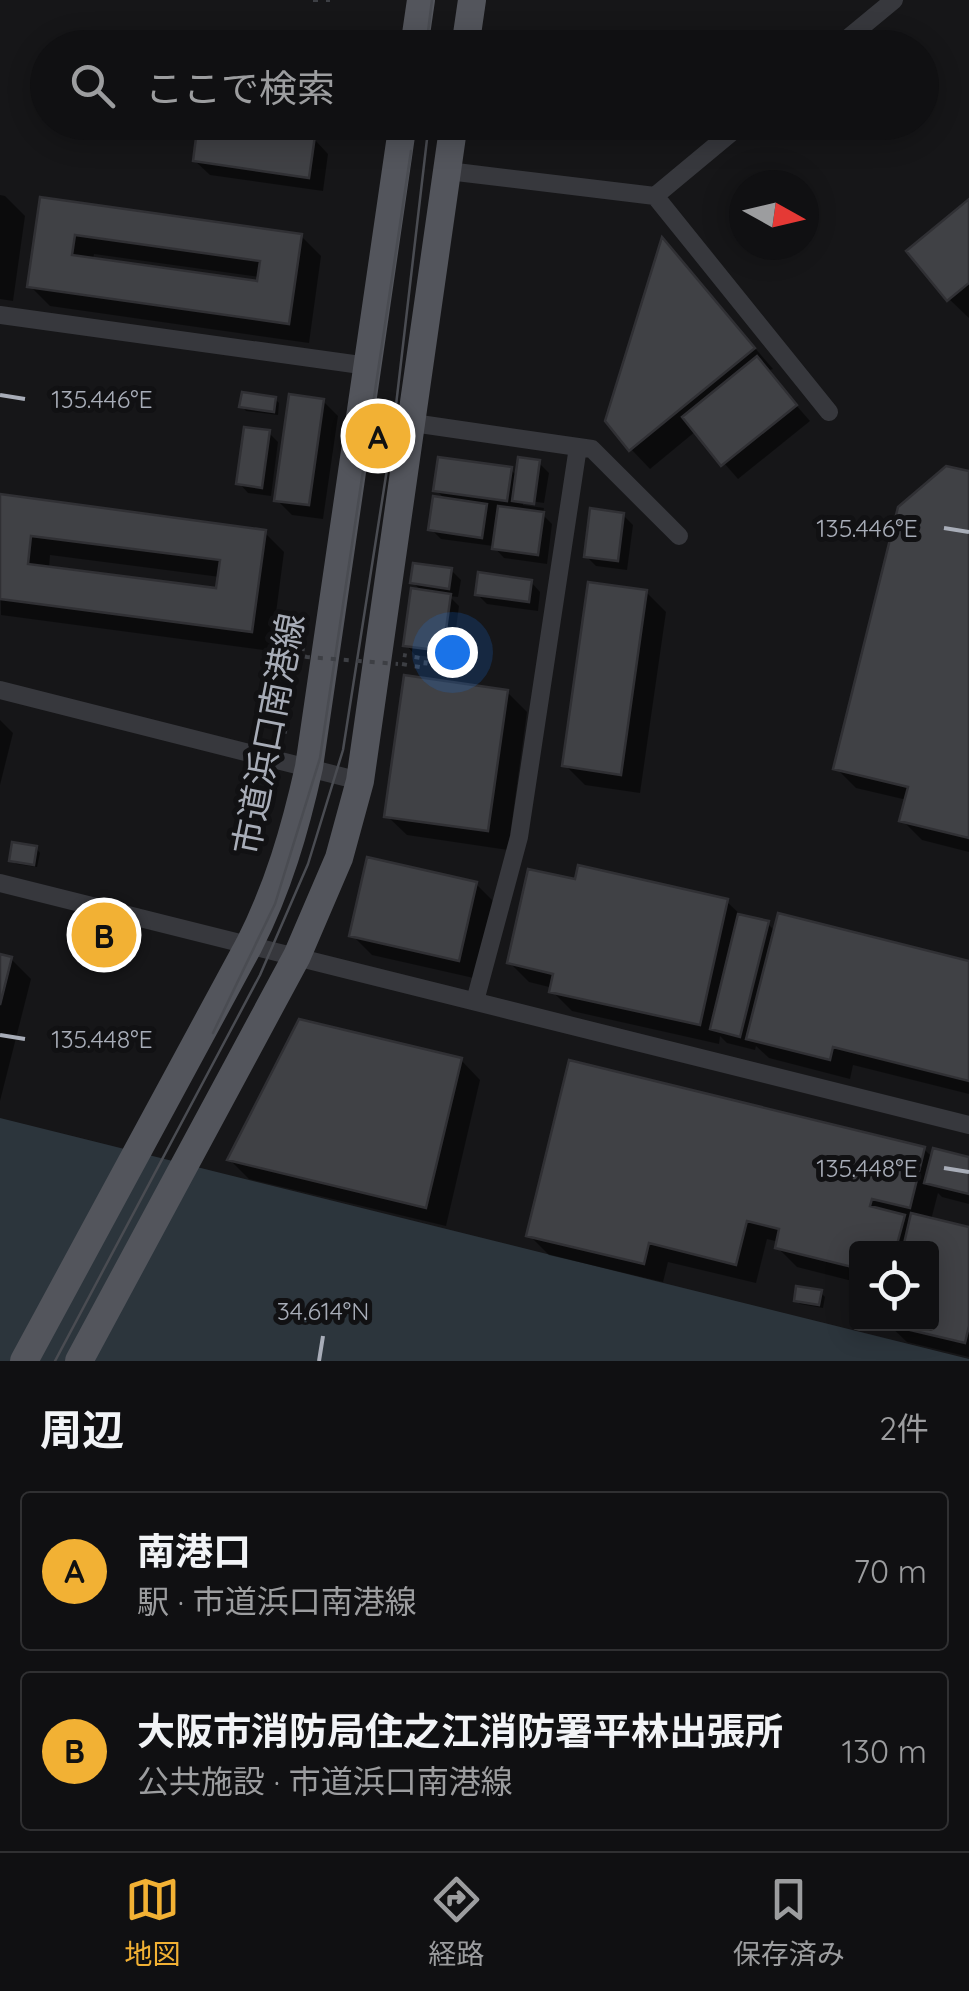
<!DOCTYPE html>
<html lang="ja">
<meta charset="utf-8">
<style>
body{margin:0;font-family:Quicksand,"Noto Sans JP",sans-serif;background:#19191b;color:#f1f3f6}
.controls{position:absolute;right:30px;bottom:30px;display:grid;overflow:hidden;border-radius:10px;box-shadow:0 5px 25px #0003}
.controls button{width:90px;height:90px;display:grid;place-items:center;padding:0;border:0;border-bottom:2px solid #303032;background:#101012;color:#f1f3f6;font:50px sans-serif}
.compass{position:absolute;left:729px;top:170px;width:90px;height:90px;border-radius:50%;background:#101012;box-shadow:0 5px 25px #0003;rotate:98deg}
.you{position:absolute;left:452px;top:652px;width:35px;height:35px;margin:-25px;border:8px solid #fff;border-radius:50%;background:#1a73e8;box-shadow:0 0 0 15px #1a73e833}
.badge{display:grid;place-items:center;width:65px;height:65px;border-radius:50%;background:#f2b134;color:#111;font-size:32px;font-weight:700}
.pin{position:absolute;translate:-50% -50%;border:5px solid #fff;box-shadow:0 2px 10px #0006}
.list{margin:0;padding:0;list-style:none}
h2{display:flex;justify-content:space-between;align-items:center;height:130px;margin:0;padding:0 40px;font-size:42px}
h2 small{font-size:32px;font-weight:400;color:#9c9d9f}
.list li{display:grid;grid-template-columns:65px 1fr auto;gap:30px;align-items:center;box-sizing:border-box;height:160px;margin:0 20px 20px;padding:0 20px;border:2px solid #303032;border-radius:10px}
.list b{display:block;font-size:38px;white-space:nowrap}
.list p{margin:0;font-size:32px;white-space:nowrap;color:#9c9d9f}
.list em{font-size:32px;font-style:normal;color:#9c9d9f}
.icon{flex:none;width:55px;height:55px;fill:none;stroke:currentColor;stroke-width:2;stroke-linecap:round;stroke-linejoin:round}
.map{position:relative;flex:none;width:969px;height:1361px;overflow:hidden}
.search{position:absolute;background:#101012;box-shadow:0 5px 25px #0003;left:30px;right:30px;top:30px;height:110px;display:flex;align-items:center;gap:25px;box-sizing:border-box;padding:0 35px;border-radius:55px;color:#9c9d9f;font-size:38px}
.sheet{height:490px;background:#101012}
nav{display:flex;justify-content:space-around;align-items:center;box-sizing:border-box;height:140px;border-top:2px solid #303032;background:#101012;font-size:28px;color:#9c9d9f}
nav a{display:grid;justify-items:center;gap:5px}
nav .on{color:#f2b134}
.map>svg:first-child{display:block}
</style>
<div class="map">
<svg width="969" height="1361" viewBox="0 0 969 1361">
<rect width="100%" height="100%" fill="#161618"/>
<path fill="#2c353c" d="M0 1118 969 1359V1361H0Z"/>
<path fill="#0007" fill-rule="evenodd" d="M314 139 328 154 323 191 210 175 195 161Z
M0 195 5 196 25 216 13 301 0 299Z
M42 200 301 236 321 256 309 343 50 306 30 286ZM94 254 260 277 259 284 93 261Z
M969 202V318L949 299Z
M663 242 773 369 766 371 810 421 738 479 696 431 650 469 631 449Z
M275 399 279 403 278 415 246 411 242 406Z
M323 401 338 416 323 519 292 515 277 500Z
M269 433 278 442 271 496 248 493 239 483Z
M539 463 549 473 544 503 523 500V505L544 508 543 515 552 524 547 564 504 558 493 546 441 539 431 529 446 500 436 490 511 470 518 477Z
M969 474V852L922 840 902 820 907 800 856 788 836 768Z
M0 497 264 532 284 552 271 651 1 615ZM50 555 220 577 219 591 49 569Z
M623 515 633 525 627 570 596 566 586 556Z
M451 570 461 580 458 597 449 596 459 606 452 660 415 655 406 645 423 592 412 582Z
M531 582 540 592 538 611 487 604 477 594Z
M646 592 666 612 640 793 585 785 565 765Z
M507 692 527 712 508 850 407 835 387 816Z
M0 720 13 733 0 785Z
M36 848 40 853 37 867 16 864 12 860Z
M576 882 726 901 743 917 767 923 776 932 969 963V1094L853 1065 850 1079 769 1058 756 1046 755 1050 727 1043 720 1036 719 1044 572 1011 552 991 553 988 529 982 510 963Z
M476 884 496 904 478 979 372 955 352 935Z
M0 956 11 959 31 979 0 1101Z
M461 1060 480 1080 446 1226 249 1179 230 1160Z
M924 1149 933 1158 969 1160V1204L942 1197 938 1193 931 1220 969 1229V1357L907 1342 888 1324H932V1248H856V1282L797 1267 777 1247 779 1242 767 1239 756 1283 668 1262 663 1282 549 1255 529 1235Z
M821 1293 825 1297 823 1308 800 1304 796 1300Z"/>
<path fill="#404145" stroke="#303034" stroke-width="2.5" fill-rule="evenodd" d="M198 122 315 136 309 178 193 161Z
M40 197 302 234 289 324 27 287ZM75 235 260 261 257 281 72 255Z
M969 199V283L947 301 906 251Z
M662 237 755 348 629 451 605 421Z
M757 356 797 405 721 466 682 417Z
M242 392 276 397 274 412 239 407Z
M289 394 324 399 309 505 274 501Z
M244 427 270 430 262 488 236 484Z
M438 457 512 467 507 501 433 491Z
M518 457 540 460 534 504 512 501Z
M946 466 969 471V838L899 821 908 787 833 769 898 507Z
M0 494 266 530 252 632 0 599ZM31 536 220 560 216 588 28 564Z
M433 496 487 504 482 538 428 530Z
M498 506 544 512 538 555 492 549Z
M590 508 624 513 618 561 584 557Z
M413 563 452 568 449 589 410 583Z
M478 572 532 580 529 602 475 595Z
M588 582 647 590 621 775 562 766Z
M411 588 451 594 443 651 403 646Z
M404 675 508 690 488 831 384 817Z
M12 842 37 846 34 865 9 861Z
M367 857 477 882 459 961 349 936Z
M578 865 728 899 700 1025 549 992 553 974 507 963 528 869 575 879Z
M778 913 969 961V1081L833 1047 830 1060 746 1039Z
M738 914 769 921 740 1037 710 1029Z
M0 954 12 957 0 1005Z
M299 1019 462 1058 426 1208 227 1160Z
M569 1060 925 1147 910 1208 872 1199 870 1206 905 1215 896 1248H856V1268L775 1248 779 1229 747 1221 736 1265 649 1243 644 1264 526 1236Z
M933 1148 969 1157V1194L924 1183Z
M911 1213 969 1227V1326L965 1343 885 1324H932V1248H903Z
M796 1286 822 1290 819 1305 794 1301Z"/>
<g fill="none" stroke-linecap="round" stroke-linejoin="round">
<path stroke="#3d3f44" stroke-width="4" stroke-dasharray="5 8" stroke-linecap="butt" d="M313 0H330
M293 655 295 636
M402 664 425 668 426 659 403 655
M287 732 283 731 293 655 302 656"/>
<path stroke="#37383d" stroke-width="18" d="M836 48 894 0
M448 171 655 196 744 122
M655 196 829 412
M0 315 368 366
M413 423 592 449 679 536
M0 690 360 781
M0 883 969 1125
M475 1001 519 837 578 447"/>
<path stroke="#53555c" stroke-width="28" d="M414 48 421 0
M465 48 472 0
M24 1361 249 945C278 888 295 830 309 767L403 122
M79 1361 297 956 339 858 360 781 454 122"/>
<path stroke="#4a4c52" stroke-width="2.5" d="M426 48 432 0
M213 1033 275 904 320 758 411 151
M55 1361 260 975 308 864 343 750 393 431 429 122"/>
<path stroke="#3d3f44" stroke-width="4" stroke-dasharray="5 8" stroke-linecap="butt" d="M303 646 302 656 307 657 398 664"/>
</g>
<path fill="none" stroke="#a8adb8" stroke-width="4" d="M0 395 25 399M944 528 969 532M0 1035 25 1039M944 1168 969 1172M319 1361 323 1336"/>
<g text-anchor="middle" stroke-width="10" stroke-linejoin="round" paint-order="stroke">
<g font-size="35" fill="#a8adb8" stroke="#111113">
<text transform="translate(269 734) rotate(-79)" y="12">市道浜口南港線</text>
</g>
</g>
<g font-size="25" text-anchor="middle" fill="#a8adb8" stroke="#111113" stroke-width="10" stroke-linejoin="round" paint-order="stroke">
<text x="102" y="408">135.446°E</text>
<text x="867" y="537">135.446°E</text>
<text x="102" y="1048">135.448°E</text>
<text x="867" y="1177">135.448°E</text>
<text x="323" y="1320">34.614°N</text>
</g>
</svg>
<div class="controls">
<button><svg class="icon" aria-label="locate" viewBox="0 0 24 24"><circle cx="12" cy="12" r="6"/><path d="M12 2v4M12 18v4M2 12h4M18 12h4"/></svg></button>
</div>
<svg class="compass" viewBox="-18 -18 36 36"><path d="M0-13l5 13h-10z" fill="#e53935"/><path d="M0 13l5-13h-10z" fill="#9c9d9f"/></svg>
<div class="you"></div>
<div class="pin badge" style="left:378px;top:436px">A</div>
<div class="pin badge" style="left:104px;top:935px">B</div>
<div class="search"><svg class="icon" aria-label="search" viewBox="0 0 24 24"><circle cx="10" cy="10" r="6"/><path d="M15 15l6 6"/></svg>ここで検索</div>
</div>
<section class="sheet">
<h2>周辺<small>2件</small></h2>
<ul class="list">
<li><span class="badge">A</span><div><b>南港口</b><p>駅 · 市道浜口南港線</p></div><em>70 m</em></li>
<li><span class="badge">B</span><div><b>大阪市消防局住之江消防署平林出張所</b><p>公共施設 · 市道浜口南港線</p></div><em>130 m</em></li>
</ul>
</section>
<nav>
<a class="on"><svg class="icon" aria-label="map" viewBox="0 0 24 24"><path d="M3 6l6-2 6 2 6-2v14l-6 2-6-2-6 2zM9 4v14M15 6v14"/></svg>地図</a>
<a><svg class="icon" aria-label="directions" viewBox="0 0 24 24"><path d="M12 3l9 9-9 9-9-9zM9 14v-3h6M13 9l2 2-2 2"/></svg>経路</a>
<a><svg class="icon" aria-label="saved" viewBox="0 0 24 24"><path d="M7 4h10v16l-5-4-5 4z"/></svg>保存済み</a>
</nav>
